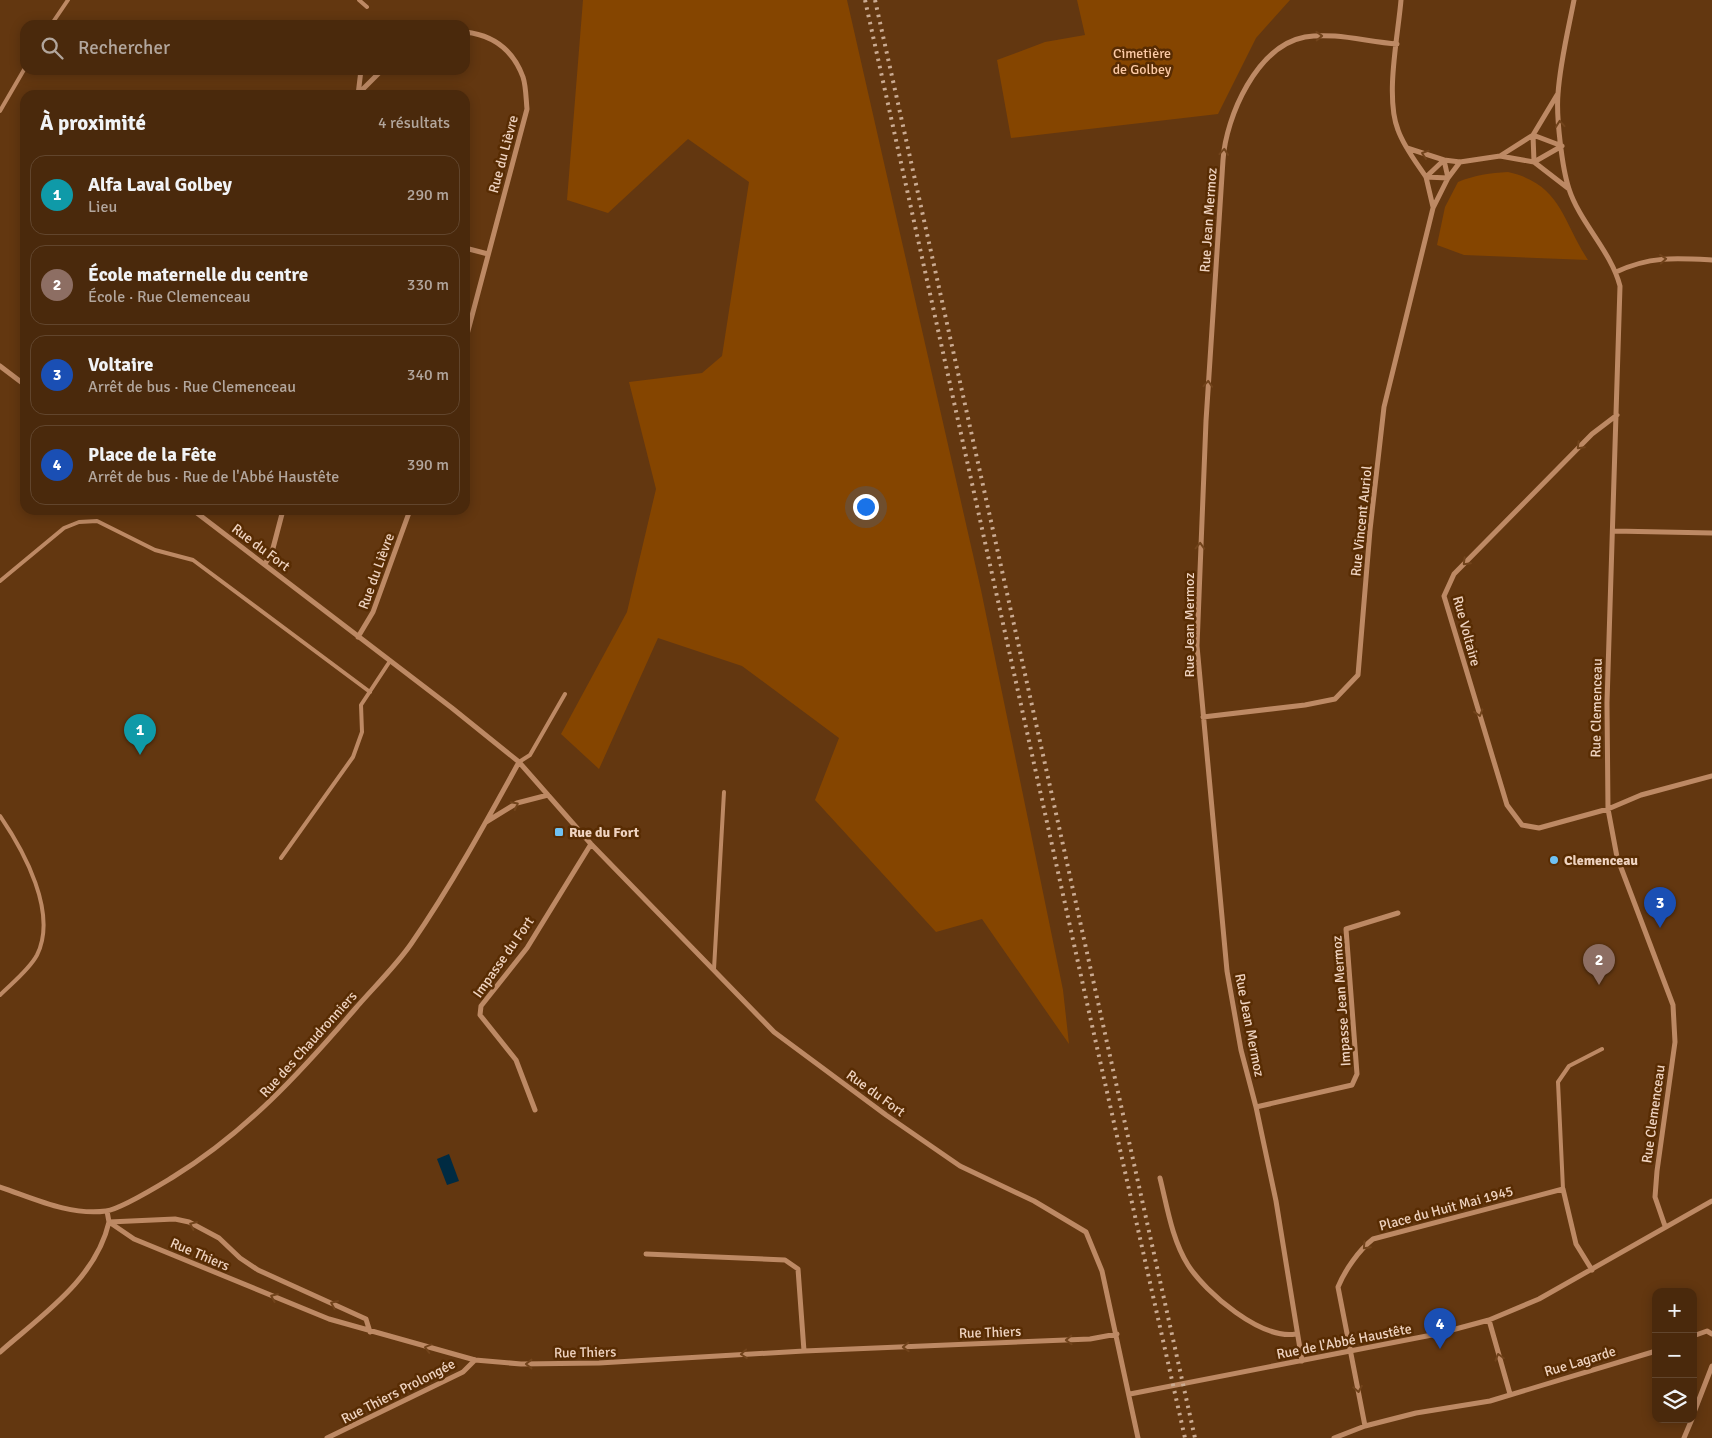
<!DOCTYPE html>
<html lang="fr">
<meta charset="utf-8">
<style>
body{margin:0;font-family:Signika,sans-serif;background:#54351a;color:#f1f3f6}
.controls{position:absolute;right:15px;bottom:15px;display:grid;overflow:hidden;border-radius:10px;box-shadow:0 2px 12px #0003}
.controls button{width:45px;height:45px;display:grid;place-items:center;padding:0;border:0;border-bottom:1px solid #61452d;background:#4a290c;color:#f1f3f6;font:25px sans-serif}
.you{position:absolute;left:865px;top:506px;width:18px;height:18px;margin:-12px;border:4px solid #fff;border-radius:50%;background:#1a73e8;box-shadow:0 0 0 8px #1a73e833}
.badge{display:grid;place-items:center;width:32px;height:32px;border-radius:50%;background:#e69b98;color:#fff;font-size:16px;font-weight:700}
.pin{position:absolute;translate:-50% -41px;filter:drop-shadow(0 1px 2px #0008)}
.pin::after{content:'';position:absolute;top:26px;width:18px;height:15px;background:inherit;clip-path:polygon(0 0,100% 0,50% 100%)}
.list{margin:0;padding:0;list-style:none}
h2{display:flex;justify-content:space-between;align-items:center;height:65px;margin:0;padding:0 20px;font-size:21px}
h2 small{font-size:16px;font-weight:400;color:#b2a69d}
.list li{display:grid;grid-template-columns:32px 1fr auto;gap:15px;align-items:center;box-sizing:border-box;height:80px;margin:0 10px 10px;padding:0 10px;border:1px solid #61452d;border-radius:15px}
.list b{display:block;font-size:19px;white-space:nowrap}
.list p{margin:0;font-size:16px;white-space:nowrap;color:#b2a69d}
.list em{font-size:16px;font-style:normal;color:#b2a69d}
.icon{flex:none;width:28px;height:28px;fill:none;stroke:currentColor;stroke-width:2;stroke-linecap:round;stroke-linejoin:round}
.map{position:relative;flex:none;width:1712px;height:1438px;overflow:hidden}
.search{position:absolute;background:#4a290c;box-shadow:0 2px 12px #0003;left:20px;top:20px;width:450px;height:55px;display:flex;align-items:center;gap:12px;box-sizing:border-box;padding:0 18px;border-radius:15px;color:#b2a69d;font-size:19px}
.panel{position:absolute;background:#4a290c;box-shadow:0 2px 12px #0003;left:20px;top:90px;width:450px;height:425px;border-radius:15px}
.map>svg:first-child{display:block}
</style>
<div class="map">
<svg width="1712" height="1438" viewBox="0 0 1712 1438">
<rect width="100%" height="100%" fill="#633710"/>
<path fill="#854500" d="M583 0H847L981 590 1063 990 1069 1044 982 919 936 932 815 800 839 738 742 666 658 638 599 769 561 734 627 612 656 489 629 382 702 373 722 356 749 182 688 139 608 213 567 200Z
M1077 0H1290L1256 38 1218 114 1011 138 997 60 1045 42 1085 35Z
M1508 172C1561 184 1562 220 1588 260L1464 255 1437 245 1445 207 1458 182C1475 175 1490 173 1508 172Z"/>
<path fill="#002b42" d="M449 1154 459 1181 447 1185 437 1159Z"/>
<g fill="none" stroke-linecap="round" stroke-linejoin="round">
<path stroke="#bd8964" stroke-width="4" d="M359 0 367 7
M51 25 68 0
M0 111 25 68
M0 581 64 528 79 522 97 521 155 550 193 560 370 692
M519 762 530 755 565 694
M0 816C24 851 58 913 37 955 29 970 12 983 0 995
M281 858 353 757 362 732 361 705 390 661
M714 969 724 792
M1563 1189 1558 1082 1569 1066 1602 1049"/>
<path stroke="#bd8964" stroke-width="5" d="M1401 0C1398 36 1385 97 1398 130 1404 147 1416 162 1426 177L1448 178 1444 160 1407 148
M1574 0C1568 31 1560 63 1558 94 1556 116 1562 168 1569 189 1580 223 1611 251 1620 286L1607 703 1608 809 1617 857 1673 1005 1675 1042 1657 1171 1655 1197 1665 1226
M465 32C493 35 513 50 523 77 526 86 526 99 527 109L465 342
M358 94 382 70
M358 95 361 70
M1533 135 1562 146
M1533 135 1534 162
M1500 156 1533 135 1557 95
M1534 162 1562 146
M1433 207 1426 177 1444 160 1460 162 1500 156 1534 162 1569 189
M465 248 488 254
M1616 272C1650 256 1676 258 1712 260
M0 366 25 385
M1617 415 1592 434 1454 574 1444 596 1507 805 1522 825 1539 828 1608 809 1641 795 1712 776
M193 510 452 708 519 762 591 844 774 1032 886 1115 960 1166 1034 1201 1086 1232 1102 1271 1138 1438
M1614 531 1712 533
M265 564 272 552 283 510
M358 637 373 612 410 510
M1203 717 1305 705 1335 699 1358 675 1370 530 1384 407 1433 208 1448 178 1460 162
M486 822 517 803 548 795
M1256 1107 1352 1085 1357 1074 1346 929 1398 913
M535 1110 516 1060 480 1015 481 1006 527 948 591 844
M1160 1178C1167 1206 1172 1240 1188 1265 1206 1293 1261 1340 1296 1334
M0 1187C33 1198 70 1216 106 1211 121 1209 158 1186 173 1177 245 1133 300 1073 355 1009 373 988 395 967 411 944 451 886 485 824 519 762
M107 1211 109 1222 134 1239 329 1319 475 1360 521 1364 599 1363 804 1351 1090 1339 1117 1334
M646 1254 785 1260 798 1269 804 1351
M1489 1320 1510 1394
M1693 1336 1707 1331 1712 1334
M0 1352C42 1315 96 1279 109 1222L175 1219 189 1222 219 1238 240 1258 258 1270 366 1319 370 1332
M1302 1361 1276 1201 1256 1107 1241 1050 1227 971 1197 646 1206 421 1223 160C1226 116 1257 46 1305 37 1335 32 1367 42 1397 44
M1130 1394 1437 1334 1489 1320 1539 1299 1712 1201
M1693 1415 1712 1366
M1365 1426 1338 1287C1345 1270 1359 1250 1373 1239L1563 1189 1576 1244 1592 1270
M327 1438 463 1372 475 1360
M1334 1438 1365 1426 1416 1413 1490 1401 1656 1351
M1684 1438 1692 1419"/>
<path stroke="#caaa91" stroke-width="4" stroke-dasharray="2.5 5" stroke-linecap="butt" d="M865 0 1087 1003 1185 1438
M875 0 1195 1438"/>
</g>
<defs><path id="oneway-chevron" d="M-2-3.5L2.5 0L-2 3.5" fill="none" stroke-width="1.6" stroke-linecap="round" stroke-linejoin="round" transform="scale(1.25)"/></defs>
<g stroke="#71431b">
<use href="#oneway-chevron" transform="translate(1319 36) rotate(-2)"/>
<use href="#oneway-chevron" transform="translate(1560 124) rotate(-95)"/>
<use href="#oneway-chevron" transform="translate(1224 152) rotate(-85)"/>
<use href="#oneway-chevron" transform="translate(1425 154) rotate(-161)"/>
<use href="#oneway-chevron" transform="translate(1663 259) rotate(-5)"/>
<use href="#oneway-chevron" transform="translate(1208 384) rotate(-86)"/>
<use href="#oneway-chevron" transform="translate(1580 446) rotate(135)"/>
<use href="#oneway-chevron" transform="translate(1200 546) rotate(-88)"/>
<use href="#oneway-chevron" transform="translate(1466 562) rotate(135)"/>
<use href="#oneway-chevron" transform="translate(1479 713) rotate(73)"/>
<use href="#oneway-chevron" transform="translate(515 805) rotate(-27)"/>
<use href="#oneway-chevron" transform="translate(193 1225) rotate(-155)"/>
<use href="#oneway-chevron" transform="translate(1366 1246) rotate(133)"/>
<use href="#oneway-chevron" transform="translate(274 1297) rotate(-157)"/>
<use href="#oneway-chevron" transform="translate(334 1304) rotate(-157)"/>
<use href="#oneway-chevron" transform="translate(1069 1340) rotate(178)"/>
<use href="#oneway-chevron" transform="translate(906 1347) rotate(178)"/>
<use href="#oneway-chevron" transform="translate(428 1348) rotate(-165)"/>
<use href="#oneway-chevron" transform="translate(744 1354) rotate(176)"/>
<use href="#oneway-chevron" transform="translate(1499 1357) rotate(-106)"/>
<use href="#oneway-chevron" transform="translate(529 1364) rotate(180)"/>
<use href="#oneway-chevron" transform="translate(1358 1389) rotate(80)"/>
</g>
<g fill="#6fc2f4" stroke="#582c03" stroke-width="2">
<rect x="554" y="827" width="10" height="10" rx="2.5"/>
<circle cx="1554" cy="860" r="5"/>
</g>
<g text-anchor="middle" stroke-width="5" stroke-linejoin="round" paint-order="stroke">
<g font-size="14" fill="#fccaa6" stroke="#582c03">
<text x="1142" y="58">Cimetière<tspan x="1142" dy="16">de Golbey</tspan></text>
</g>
<g font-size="14" fill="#efd3c0" stroke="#582c03">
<text transform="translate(503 154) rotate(-75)" y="5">Rue du Lièvre</text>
<text transform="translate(1208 220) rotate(-86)" y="5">Rue Jean Mermoz</text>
<text transform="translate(1361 521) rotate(-84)" y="5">Rue Vincent Auriol</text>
<text transform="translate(261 547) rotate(37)" y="5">Rue du Fort</text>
<text transform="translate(376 571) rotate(-70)" y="5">Rue du Lièvre</text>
<text transform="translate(1189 625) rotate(-90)" y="5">Rue Jean Mermoz</text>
<text transform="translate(1467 631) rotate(75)" y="5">Rue Voltaire</text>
<text transform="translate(1596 708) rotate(-89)" y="5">Rue Clemenceau</text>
<text transform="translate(503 957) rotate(-55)" y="5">Impasse du Fort</text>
<text transform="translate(1341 1001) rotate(-94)" y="5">Impasse Jean Mermoz</text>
<text transform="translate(1250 1025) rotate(79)" y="5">Rue Jean Mermoz</text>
<text transform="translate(308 1044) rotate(-48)" y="5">Rue des Chaudronniers</text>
<text transform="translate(876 1093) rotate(36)" y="5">Rue du Fort</text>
<text transform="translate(1653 1114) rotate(-82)" y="5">Rue Clemenceau</text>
<text transform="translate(1446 1208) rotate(-15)" y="5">Place du Huit Mai 1945</text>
<text transform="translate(200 1254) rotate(23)" y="5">Rue Thiers</text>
<text transform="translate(990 1332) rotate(-2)" y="5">Rue Thiers</text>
<text transform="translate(1344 1341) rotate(-11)" y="5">Rue de l'Abbé Haustête</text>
<text transform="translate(585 1352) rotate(-1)" y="5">Rue Thiers</text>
<text transform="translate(1580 1361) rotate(-17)" y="5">Rue Lagarde</text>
<text transform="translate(398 1391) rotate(-27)" y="5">Rue Thiers Prolongée</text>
</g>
<g font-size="14" font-weight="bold" fill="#efd3c0" stroke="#582c03" text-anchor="start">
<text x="569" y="837">Rue du Fort</text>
<text x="1564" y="865">Clemenceau</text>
</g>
</g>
</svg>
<div class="controls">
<button>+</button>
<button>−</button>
<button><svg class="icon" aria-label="layers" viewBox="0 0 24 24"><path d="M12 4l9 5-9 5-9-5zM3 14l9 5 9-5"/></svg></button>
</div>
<div class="you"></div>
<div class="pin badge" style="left:140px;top:755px;background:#0f9aa8">1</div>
<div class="pin badge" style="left:1599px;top:985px;background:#8d6e63">2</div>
<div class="pin badge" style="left:1660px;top:928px;background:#1a4fb4">3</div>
<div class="pin badge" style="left:1440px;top:1349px;background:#1a4fb4">4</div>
<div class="search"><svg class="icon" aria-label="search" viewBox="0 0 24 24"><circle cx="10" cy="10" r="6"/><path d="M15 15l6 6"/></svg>Rechercher</div>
<section class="panel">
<h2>À proximité<small>4 résultats</small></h2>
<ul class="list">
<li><span class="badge" style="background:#0f9aa8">1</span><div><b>Alfa Laval Golbey</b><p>Lieu</p></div><em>290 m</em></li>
<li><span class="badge" style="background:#8d6e63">2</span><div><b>École maternelle du centre</b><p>École · Rue Clemenceau</p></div><em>330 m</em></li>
<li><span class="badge" style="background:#1a4fb4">3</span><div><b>Voltaire</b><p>Arrêt de bus · Rue Clemenceau</p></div><em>340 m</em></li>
<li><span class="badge" style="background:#1a4fb4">4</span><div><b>Place de la Fête</b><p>Arrêt de bus · Rue de l'Abbé Haustête</p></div><em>390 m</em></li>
</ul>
</section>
</div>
